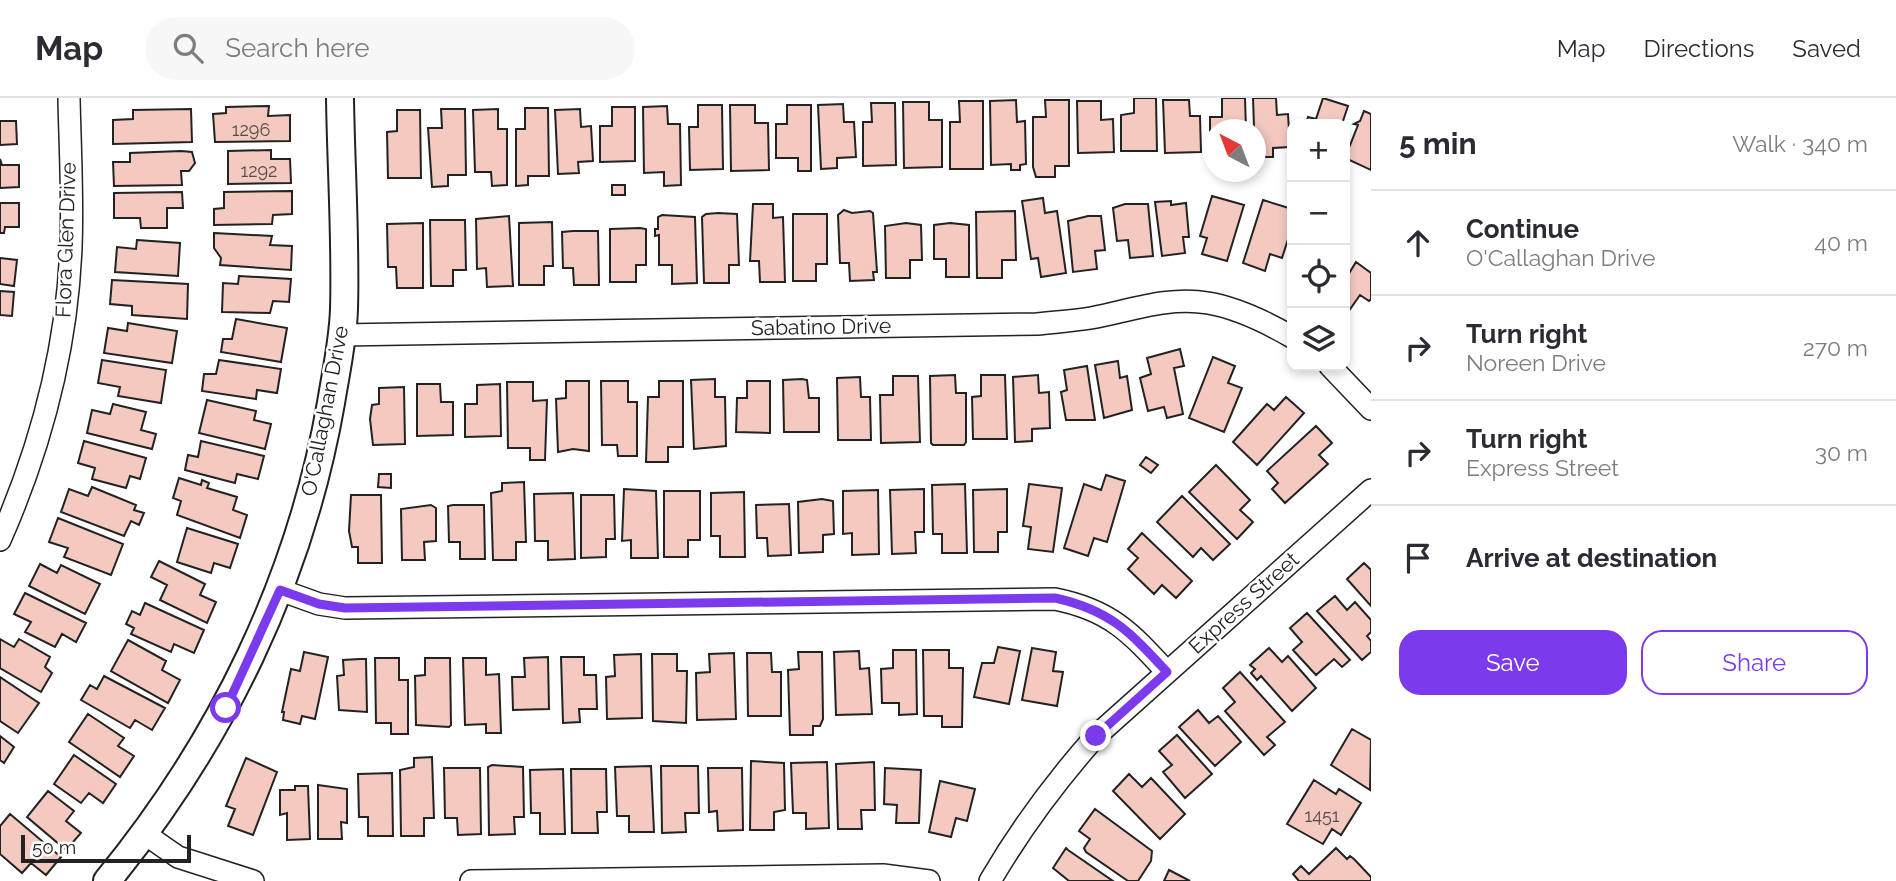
<!DOCTYPE html>
<meta charset="utf-8">
<style>
body{margin:0;font-family:Raleway,sans-serif;background:#f7f7f7;color:#2b2b33}
.controls{position:absolute;right:21px;top:21px;display:grid;overflow:hidden;border-radius:14px;box-shadow:0 4px 10px #0003}
.controls button{width:63px;height:63px;display:grid;place-items:center;padding:0;border:0;border-bottom:2px solid #e1e1e2;background:#fff;color:#2b2b33;font:35px sans-serif}
.compass{position:absolute;left:1203px;top:21px;width:63px;height:63px;border-radius:50%;background:#fff;box-shadow:0 4px 10px #0003;rotate:318deg}
.scale{position:absolute;left:21px;bottom:18px;width:170px;box-sizing:border-box;padding-left:7px;border:4px solid #222;border-top:0;font-size:19px;line-height:24px;white-space:nowrap;color:#222;-webkit-text-stroke:5px #fff;paint-order:stroke}
.stop{position:absolute;width:21px;height:21px;margin:-16px;border:5px solid #7c3aed;border-radius:50%;background:#fff}
.stop.end{background:#7c3aed;border-color:#fff;box-shadow:0 2px 7px #0008}
.list{margin:0;padding:0;list-style:none}
h2{display:flex;justify-content:space-between;align-items:center;height:91px;margin:0;padding:0 28px;font-size:30px}
h2 small{font-size:23px;font-weight:400;color:#7c7c81}
.list li{display:grid;grid-template-columns:46px 1fr auto;gap:21px;align-items:center;box-sizing:border-box;height:105px;padding:0 28px;border-top:2px solid #e1e1e2}
.list b{display:block;font-size:26px;white-space:nowrap}
.list p{margin:0;font-size:23px;white-space:nowrap;color:#7c7c81}
.list em{font-size:23px;font-style:normal;color:#7c7c81}
.actions{display:flex;gap:14px;padding:21px 28px}
.actions a{flex:1;padding:16px 0;border:2px solid #7c3aed;border-radius:21px;text-align:center;font-size:24px;color:#7c3aed}
.actions .main{background:#7c3aed;color:#fff}
.icon{flex:none;width:38px;height:38px;fill:none;stroke:currentColor;stroke-width:2;stroke-linecap:round;stroke-linejoin:round}
.map{position:relative;flex:none;width:1371px;height:783px;overflow:hidden}
header{display:flex;align-items:center;gap:42px;box-sizing:border-box;height:98px;padding:0 35px;background:#fff;border-bottom:2px solid #e1e1e2}
header strong{font-size:33px}
nav{display:flex;gap:38px;margin-inline-start:auto;font-size:24px}
.search{width:490px;height:63px;background:#f7f7f7;display:flex;align-items:center;gap:18px;box-sizing:border-box;padding:0 24px;border-radius:38px;color:#7c7c81;font-size:26px}
main{display:flex}
aside{flex:1;background:#fff}
.map>svg:first-child{display:block}
</style>
<header>
<strong>Map</strong>
<div class="search"><svg class="icon" aria-label="search" viewBox="0 0 24 24"><circle cx="10" cy="10" r="6"/><path d="M15 15l6 6"/></svg>Search here</div>
<nav><a>Map</a><a>Directions</a><a>Saved</a></nav>
</header>
<main>
<div class="map">
<svg width="1371" height="783" viewBox="0 0 1371 783">
<rect width="100%" height="100%" fill="#fff"/>
<path fill="#f3c9c0" stroke="#222" stroke-width="2" d="M1134 0H1156L1157 53H1121V17L1134 15Z
M1222 0H1245L1246 32H1213V53H1210V19H1222Z
M1253 0H1276L1277 17 1288 16 1290 49 1273 50V59H1255Z
M1323 0 1348 8 1342 26H1306L1308 19 1316 21Z
M1016 2 1017 24 1025 23 1026 66 1020 67V72H1011V66L991 67 990 3Z
M1045 2H1069V68H1055V79H1036L1033 69V19H1046Z
M1163 2H1189L1190 18H1200L1201 54 1165 55Z
M959 3H983V71H950V24H960Z
M1077 3H1101V22L1113 21 1114 54 1078 55Z
M903 4H929V22H942V69L904 70Z
M871 5H895L896 67 863 68V24H872Z
M843 6 844 24H854L856 59 837 60V70L821 71 818 7Z
M698 7H722L723 71 690 72 689 29H698Z
M730 7H755V25H768L769 72 731 73Z
M787 7H811V73H798V60H776V26H787Z
M269 8 268 18 290 17V43L215 44 213 16 226 15V9Z
M667 8 668 26H680L681 87 664 88V74L644 75 643 9Z
M612 9H635V63L600 64V28H612Z
M525 10H548L549 78H528V87L516 88V31H525Z
M191 11 192 44 113 46V22L133 21V12Z
M441 11H465L466 77H448V88L432 89 428 30H442Z
M498 11V31H507V87L492 88 491 74H475L473 12Z
M580 11 581 29 591 28 593 63 578 64 579 75 558 76 555 12Z
M397 12H420L421 80H388L387 34 397 33Z
M1364 13 1371 16V72L1345 60 1358 27 1354 26 1360 23Z
M0 23H16L17 46 0 47Z
M271 52V61H290L291 85 228 86V53Z
M181 53 192 54 195 65 189 73H181L182 87 114 88 113 64H130V55Z
M0 61 2 67H19V89L0 90Z
M612 87H625V97H612Z
M292 93V116L273 117 272 126 214 127V111L224 110V94Z
M182 94 183 110H167V130H141L140 120H114V95Z
M1212 98 1244 107 1227 163 1202 156 1207 140 1200 138Z
M1043 100 1045 115 1057 113 1066 175 1041 179 1038 160 1031 161 1022 103Z
M1263 102 1292 111V129L1282 160 1270 156 1265 173 1243 165Z
M1171 103V107L1186 105 1189 139H1183L1185 155 1162 158 1155 104Z
M0 105H19V129H5L4 135H0Z
M753 106H773V120L783 119 785 184H760L759 163H750Z
M1125 106H1148L1153 158 1130 160 1128 142 1117 143 1113 110Z
M844 112 852 115 870 113 873 115 877 174H873L874 182 850 183 849 165H840L838 117Z
M1015 113 1016 162H1002V180H977L976 114Z
M718 115 737 116 739 167H729V185H704L702 119 706 116Z
M793 116H827V166H816V183H793Z
M662 117 695 119 697 185 672 186V167H659V137L655 138V131H658V119Z
M509 118 513 188 487 189 486 170 477 171 476 121Z
M1088 118H1101L1105 152 1095 153 1097 171 1073 174 1068 123Z
M430 122H465L466 172H453V188H431Z
M552 124 553 168H544V187H519V125Z
M423 125V190H397L396 169H388L387 126Z
M906 125 921 127 922 162H910V180H886L885 128Z
M950 125 969 127V179H946V161H934V127Z
M640 130 646 131V167H636V184H610V131Z
M573 133H598L599 187H574L573 170H563L562 134Z
M214 135 272 138 270 147 292 148 291 172 220 167 221 160 214 150Z
M137 142 180 145 178 178 115 174 117 149 136 151Z
M0 160 17 162 14 188 0 186Z
M1356 164 1371 175V201L1369 203 1360 197 1346 217 1345 182Z
M239 178 291 181 289 204 273 203 270 215 222 214 223 185 238 186Z
M112 182 188 186 187 221 132 217V208L110 206Z
M0 193 14 194 12 218 0 217Z
M236 221 287 230 281 264 221 254 223 241H232Z
M128 225 177 233 172 265 104 255 108 230 127 233Z
M1180 251 1184 268 1174 270 1183 316 1167 320 1164 309 1148 313 1140 280 1151 276 1147 260Z
M1213 259 1235 268 1228 285 1242 290 1224 334 1189 320Z
M102 262 166 272 161 305 118 298 120 289 98 285Z
M219 262 281 271 277 295 257 292 256 301 202 293 204 276H216Z
M1118 263 1120 280 1127 278 1132 312 1104 320 1095 267Z
M1087 268 1095 322H1066L1061 294 1067 292 1064 272Z
M955 277 956 295H966V344L964 347H933L931 345 930 278Z
M981 277H1005L1007 341H973L972 299 981 298Z
M1038 277 1039 295 1049 294 1050 330 1032 331V343L1015 344 1013 279Z
M893 278H918L920 344 881 345 880 297H893Z
M860 279 861 299H870L871 342H838L837 280Z
M715 281V299H725L726 348 694 351 691 282Z
M802 281 807 282 809 300H819V334H784L783 282Z
M566 283H589V353L573 351 558 354 556 301 566 300Z
M601 283H628V304H637V358H618L617 347H602Z
M659 283H683V349H668V364H646L648 299H659Z
M747 283H770V335L736 334 737 300H747Z
M507 284H533V303L547 302 545 362H530V350H508Z
M417 286H440L441 304H453V337L417 338Z
M500 286 501 338 465 339V306H477V287Z
M404 289 405 346 373 347 370 321 372 307 379 306V290Z
M1286 299 1304 315 1257 367 1233 344 1267 306 1274 312Z
M207 302 256 313 254 322 271 326 265 351 199 335Z
M113 306 146 314 141 332 156 336 152 351 87 335 92 312 110 316Z
M1316 328 1332 345 1319 357 1328 366 1285 405 1272 391 1278 385 1267 373Z
M84 343 146 360 140 381 130 378 126 390 92 381 95 370 78 365Z
M201 343 264 358 258 381 237 376 235 385 185 372 188 357 198 359Z
M1146 359 1158 367 1151 375 1140 367Z
M1216 367 1250 402 1240 412 1253 424 1237 441 1189 394Z
M379 376H391V390L378 389Z
M1106 377 1125 383 1107 444 1094 440 1088 458 1064 450 1084 386 1101 392Z
M179 380 201 387 202 382 209 385 207 390 237 399 233 412 247 417 240 440 177 417 181 403 173 400Z
M524 384 526 444H516V462H493L491 395 502 393V385Z
M965 386 967 455H942V436H933L932 387Z
M1029 386 1062 390 1053 454 1028 451 1031 429 1023 428Z
M92 389 136 407 134 412 144 415 139 427 131 423 124 438 61 414 69 391 88 398Z
M624 391 656 393 658 460H631V442L622 443Z
M924 391V434H915L916 455 892 456 890 392Z
M1007 391V434H998V454H974L973 392Z
M878 392 879 456 852 457V435L843 436V393Z
M664 393H700V442H688V459H664Z
M744 394 745 459H720V438H711V395Z
M573 395 575 461 548 462V443H535L534 396Z
M351 397H381L382 465H358V449H352L349 433Z
M581 397H614L615 441H606V459L581 460Z
M1182 398 1230 446 1213 462 1201 450 1193 459 1157 424Z
M822 401 833 403 834 436 823 437V454L799 455 798 404Z
M789 406 791 457 768 458 767 440H757L756 407Z
M431 407 436 410V443L424 444 425 462H402L401 411Z
M453 407H484L485 461H460V444H449L448 408Z
M58 420 123 446 111 477 64 459 68 450 49 444Z
M187 430 238 446 230 470 214 465 211 475 177 464Z
M1142 435 1192 483 1176 500 1162 487 1154 496 1128 471 1138 460 1128 451Z
M159 463 205 486 200 497 216 504 207 525 160 502 167 487 151 479Z
M1364 465 1371 472V508L1347 481Z
M40 466 57 475 61 467 100 486 85 516 29 488Z
M25 495 86 525 76 544 62 536 55 549 25 534 31 524 14 516Z
M1335 498 1347 512 1355 504 1371 522V534L1367 538 1371 543V554L1362 562 1317 513Z
M145 505 204 532 194 555 174 546 171 554 131 536 134 530 126 526 132 513 140 517Z
M1307 515 1350 562 1342 569 1334 561 1316 577 1293 552 1302 544 1290 530Z
M0 541 14 549 19 541 50 559 45 569 52 575 41 594 0 570Z
M128 542 166 563 162 572 180 582 168 605 111 573Z
M998 549 1020 553 1009 606 974 599 982 565H994Z
M1032 550 1056 554 1053 573 1063 574 1057 608 1022 602Z
M1269 550 1282 564 1288 558 1316 590 1292 613 1261 578 1257 582 1251 575 1255 571 1250 567Z
M893 552H916L917 616 899 617V605H882L881 571 893 570Z
M923 552H949V570H963L962 629H942V618H924Z
M859 553 860 571 869 570 872 616 836 617 834 554Z
M304 554 328 559 315 621 302 618 300 626 283 622 284 614H282L291 571 300 573Z
M798 554H822L823 621 820 628H813V637H790L788 572 799 571Z
M734 555 736 621 697 622 696 575 710 574 709 556Z
M747 555H771L772 574H781V618H748Z
M641 556 642 620 607 621 606 579 615 578 614 557Z
M652 556H677V573H687L686 625 653 623Z
M548 559 549 611 513 612 512 579H525L524 560Z
M561 559H584V577H596L597 611H579L580 624 563 625Z
M375 560H399V582H408V636H391V625H376Z
M425 560H450L451 627 449 629 416 627 415 578 425 577Z
M463 560H486V577L499 576 501 635H486V626L465 627Z
M360 561H366L367 614 339 612 337 578 344 577 343 562Z
M1240 574 1285 624 1267 639 1275 647 1264 657 1225 613 1235 604 1223 590Z
M104 578 165 610 152 632 135 622 130 630 81 602 90 587 97 591Z
M0 579 39 605 18 635 0 623Z
M1198 612 1209 625 1218 618 1241 644 1215 668 1179 629Z
M88 616 124 640 118 648 134 658 120 679 69 644Z
M1352 631 1371 642 1370 692 1331 667Z
M1177 637 1212 676 1185 700 1163 674 1172 667 1159 653Z
M0 638 14 649 4 665 0 662Z
M74 657 116 686 103 705 89 695 81 705 54 686Z
M432 659 434 720H424V738H401L400 672 414 669V660Z
M246 660 277 674 253 737 228 728 235 711 226 708Z
M751 663 784 665 785 712 774 714V732H750Z
M827 664 829 730 806 731V715H793L791 665Z
M874 664 875 712H861L862 731H838L836 666Z
M492 667 523 669 524 719H514L515 736 489 737 488 669Z
M651 668 654 734H629V718H617L615 669Z
M661 668H698L699 715H685L686 734 662 735Z
M444 670H480L481 736 458 737 457 720H445Z
M708 670H742L743 732 718 733 717 713 709 714Z
M885 670 921 672 919 725H896L897 707 884 706Z
M563 671 565 736H540V715H531L530 672Z
M571 671H606L607 714H597L598 735H572Z
M392 675 393 738H368V719H359L358 676Z
M1129 676 1142 689 1151 680 1185 716 1160 741 1113 693Z
M1314 682 1336 696 1339 691 1361 705 1341 737 1332 731 1323 746 1287 726Z
M940 683 975 691 967 723 956 720 951 739 929 734Z
M318 687 347 691V725L341 724 342 741H318Z
M295 688H308L310 741 287 742V715L280 717V692H295Z
M48 693 74 713 66 723 81 735 66 752 27 719Z
M1095 711 1152 753 1151 763 1138 783H1128L1086 754 1084 750 1090 741 1079 733Z
M10 716 61 759 46 777 31 765 22 775 0 756V728Z
M1066 750 1068 752 1113 783H1069L1053 770Z
M1336 750 1347 761 1350 758 1354 761 1371 779V783H1299L1293 776 1301 768 1309 776Z
M1169 772 1190 783H1164Z"/>
<g fill="none" stroke-linecap="round" stroke-linejoin="round">
<g stroke="#222" stroke-width="24">
<path id="minor" d="M341 237 1037 226C1055 224 1073 223 1091 220 1129 213 1168 198 1208 205 1238 210 1266 224 1292 239
M1330 268 1371 311
M0 442C41 349 67 251 71 149 73 100 70 50 69 0
M280 492 319 506 345 510 1055 501C1110 512 1130 534 1167 574
M145 736 178 759 253 783
M471 783 883 777 929 783
M990 783C1021 730 1055 684 1096 638L1371 392"/>
</g>
<g stroke="#222" stroke-width="30">
<path id="tertiary" d="M107 783C221 644 300 482 331 305 336 274 343 243 344 211 346 141 341 70 340 0"/>
</g>
<use href="#minor" stroke="#fff" stroke-width="21"/>
<use href="#tertiary" stroke="#fff" stroke-width="26"/>
</g>
<g fill="none" stroke-linecap="round" stroke-linejoin="round">
<path stroke="#7c3aed" stroke-width="9" d="M226 610 280 492 319 506 345 510 1055 500C1110 512 1130 534 1167 574L1096 638"/>
</g>
<g text-anchor="middle" stroke-width="5" stroke-linejoin="round" paint-order="stroke">
<g font-size="18" fill="#564c4a">
<text x="251" y="38">1296</text>
<text x="259" y="79">1292</text>
<text x="1322" y="724">1451</text>
</g>
<g font-size="21" fill="#222" stroke="#fff">
<text transform="translate(66 142) rotate(-88)" y="7">Flora Glen Drive</text>
<text transform="translate(821 229) rotate(-1)" y="7">Sabatino Drive</text>
<text transform="translate(325 313) rotate(-79)" y="7">O'Callaghan Drive</text>
<text transform="translate(1244 505) rotate(-42)" y="7">Express Street</text>
</g>
</g>
</svg>
<div class="controls">
<button>+</button>
<button>−</button>
<button><svg class="icon" aria-label="locate" viewBox="0 0 24 24"><circle cx="12" cy="12" r="6"/><path d="M12 2v4M12 18v4M2 12h4M18 12h4"/></svg></button>
<button><svg class="icon" aria-label="layers" viewBox="0 0 24 24"><path d="M12 4l9 5-9 5-9-5zM3 14l9 5 9-5"/></svg></button>
</div>
<svg class="compass" viewBox="-18 -18 36 36"><path d="M0-13l5 13h-10z" fill="#e53935"/><path d="M0 13l5-13h-10z" fill="#7c7c81"/></svg>
<div class="scale">50 m</div>
<div class="stop" style="left:226px;top:610px"></div>
<div class="stop end" style="left:1096px;top:638px"></div>
</div>
<aside>
<h2>5 min<small>Walk · 340 m</small></h2>
<ul class="list">
<li><svg class="icon" aria-label="ahead" viewBox="0 0 24 24"><path d="M12 20V5M6 11l6-6 6 6"/></svg><div><b>Continue</b><p>O'Callaghan Drive</p></div><em>40 m</em></li>
<li><svg class="icon" aria-label="right" viewBox="0 0 24 24"><path d="M7 20v-9h11M14 6l5 5-5 5"/></svg><div><b>Turn right</b><p>Noreen Drive</p></div><em>270 m</em></li>
<li><svg class="icon" aria-label="right" viewBox="0 0 24 24"><path d="M7 20v-9h11M14 6l5 5-5 5"/></svg><div><b>Turn right</b><p>Express Street</p></div><em>30 m</em></li>
<li><svg class="icon" aria-label="arrive" viewBox="0 0 24 24"><path d="M6 21V4h12l-3 4 3 4H6"/></svg><div><b>Arrive at destination</b></div></li>
</ul>
<div class="actions"><a class="main">Save</a><a>Share</a></div>
</aside>
</main>
